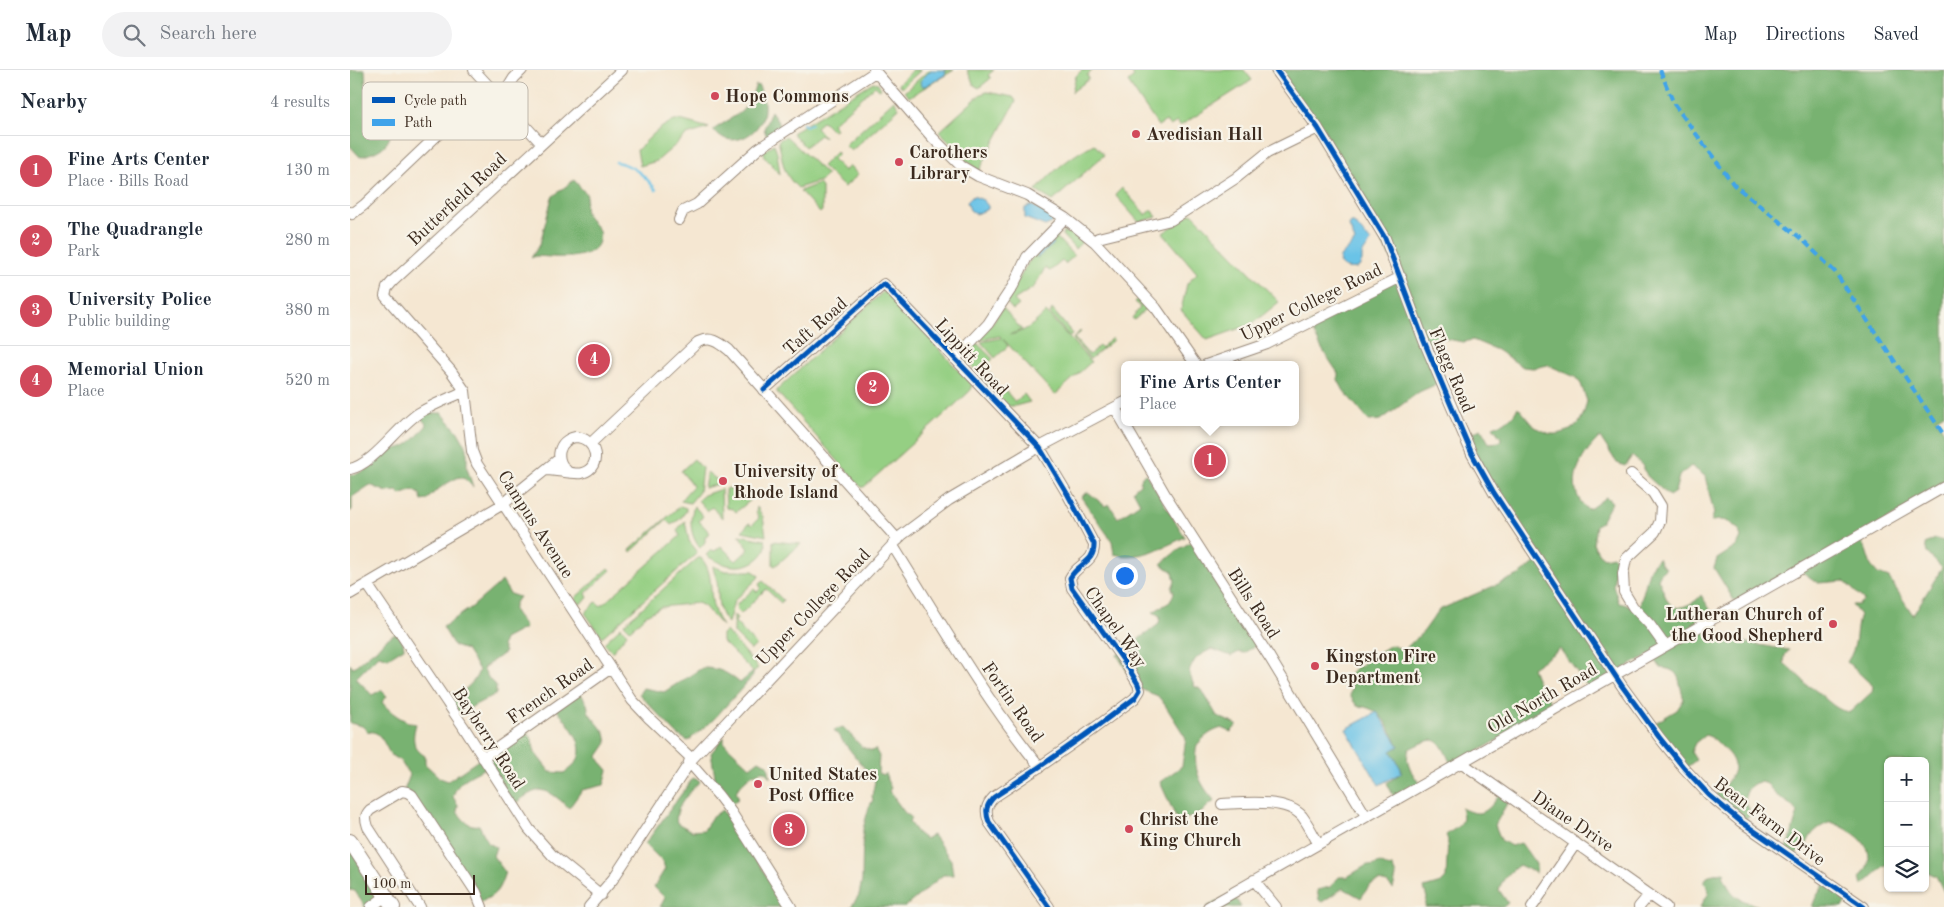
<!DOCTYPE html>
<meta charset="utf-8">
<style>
body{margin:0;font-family:"Old Standard TT",serif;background:#f2f2f3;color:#1f2937}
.controls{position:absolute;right:15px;bottom:15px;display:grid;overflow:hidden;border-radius:8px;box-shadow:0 1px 4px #0004}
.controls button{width:45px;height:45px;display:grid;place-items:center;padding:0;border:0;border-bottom:1px solid #e0e1e3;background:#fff;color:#1f2937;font:25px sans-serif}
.scale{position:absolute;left:15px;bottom:12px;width:110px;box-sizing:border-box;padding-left:5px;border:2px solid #3b2a1e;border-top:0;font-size:14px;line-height:18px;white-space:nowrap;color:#3b2a1e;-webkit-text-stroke:4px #f7f3e8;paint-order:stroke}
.you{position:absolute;left:774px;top:505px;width:18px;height:18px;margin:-12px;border:4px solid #fff;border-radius:50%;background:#1a73e8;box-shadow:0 0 0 8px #1a73e833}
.badge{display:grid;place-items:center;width:32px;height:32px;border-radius:50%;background:#d1495b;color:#fff;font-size:16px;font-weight:700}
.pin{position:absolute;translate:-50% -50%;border:2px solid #fff;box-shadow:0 1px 5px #0006}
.popup{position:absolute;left:771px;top:291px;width:178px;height:65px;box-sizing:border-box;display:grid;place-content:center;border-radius:8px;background:#fff;filter:drop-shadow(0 1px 4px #0005);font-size:16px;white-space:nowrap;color:#747a83}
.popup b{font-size:19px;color:#1f2937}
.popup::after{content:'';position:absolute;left:50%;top:100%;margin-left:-10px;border:10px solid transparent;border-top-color:#fff}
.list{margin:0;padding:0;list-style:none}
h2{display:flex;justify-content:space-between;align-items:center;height:65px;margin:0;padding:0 20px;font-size:21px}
h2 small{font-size:16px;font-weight:400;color:#747a83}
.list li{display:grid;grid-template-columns:32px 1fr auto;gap:15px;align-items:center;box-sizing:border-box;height:70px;padding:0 20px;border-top:1px solid #e0e1e3}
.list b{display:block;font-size:19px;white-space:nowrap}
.list p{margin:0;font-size:16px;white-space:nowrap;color:#747a83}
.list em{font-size:16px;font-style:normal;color:#747a83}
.icon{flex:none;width:28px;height:28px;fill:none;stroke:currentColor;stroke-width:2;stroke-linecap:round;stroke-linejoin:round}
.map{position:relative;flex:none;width:1594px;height:837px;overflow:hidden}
header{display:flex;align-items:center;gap:30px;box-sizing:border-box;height:70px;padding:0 25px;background:#fff;border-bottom:1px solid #e0e1e3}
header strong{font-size:24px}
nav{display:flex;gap:28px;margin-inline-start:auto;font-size:18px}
.search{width:350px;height:45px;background:#f2f2f3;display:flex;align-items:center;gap:12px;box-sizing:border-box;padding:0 18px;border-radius:28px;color:#747a83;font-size:19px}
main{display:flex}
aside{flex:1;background:#fff}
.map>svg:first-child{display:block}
</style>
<header>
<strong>Map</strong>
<div class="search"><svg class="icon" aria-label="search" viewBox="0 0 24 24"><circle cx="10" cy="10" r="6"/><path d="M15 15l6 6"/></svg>Search here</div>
<nav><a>Map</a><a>Directions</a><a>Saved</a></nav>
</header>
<main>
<aside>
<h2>Nearby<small>4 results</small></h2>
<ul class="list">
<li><span class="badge">1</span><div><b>Fine Arts Center</b><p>Place · Bills Road</p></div><em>130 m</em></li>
<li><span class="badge">2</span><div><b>The Quadrangle</b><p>Park</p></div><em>280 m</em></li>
<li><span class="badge">3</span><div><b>University Police</b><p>Public building</p></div><em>380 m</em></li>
<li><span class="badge">4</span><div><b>Memorial Union</b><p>Place</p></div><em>520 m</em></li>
</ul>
</aside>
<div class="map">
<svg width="1594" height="837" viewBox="0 0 1594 837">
<rect width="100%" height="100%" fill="#f7f3e8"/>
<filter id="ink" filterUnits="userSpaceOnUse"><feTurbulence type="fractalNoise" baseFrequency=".02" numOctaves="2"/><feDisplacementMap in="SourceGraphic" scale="10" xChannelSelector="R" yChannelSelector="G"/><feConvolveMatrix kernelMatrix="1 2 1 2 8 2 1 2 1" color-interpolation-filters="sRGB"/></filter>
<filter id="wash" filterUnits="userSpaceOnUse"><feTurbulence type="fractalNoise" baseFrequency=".0096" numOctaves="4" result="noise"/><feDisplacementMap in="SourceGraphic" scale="20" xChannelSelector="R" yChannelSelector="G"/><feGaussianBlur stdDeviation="1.12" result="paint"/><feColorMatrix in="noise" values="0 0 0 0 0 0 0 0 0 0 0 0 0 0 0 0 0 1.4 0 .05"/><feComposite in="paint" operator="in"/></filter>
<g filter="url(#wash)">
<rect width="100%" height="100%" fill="#f5e7d2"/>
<path fill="#95cf83" stroke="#687c50" d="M561 0H571L551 18 548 14 561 2Z
M579 0H581L570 11 596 2V0H604L559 27 554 22Z
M617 0H644L638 5 641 8 629 18 624 15Z
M732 0H743L737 5 739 9 722 22 726 6Z
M780 0H894L902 10 830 56 827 52 820 56 816 51 808 56 778 12 784 7Z
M523 12 528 13 531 19 529 20 525 16 482 54 486 59 482 60 473 51 466 57 475 68 470 65 455 77 442 63Z
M637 22 663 27 666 31 629 101 612 87 590 61 631 24Z
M544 30 549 38 501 81 495 75Z
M330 50 359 58 337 65 307 91 290 96 287 80C300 68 312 52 330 50Z
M436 66 476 104V106L470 111 448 118C431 102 434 92 428 71Z
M424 74 427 82 430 104 414 86 415 84 413 82Z
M744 74 754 85 703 131 686 121C702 101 721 86 744 74Z
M486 82 488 84 483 89 494 101 500 96 508 105 494 117 472 96Z
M468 114 472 117V141L470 143 450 121Z
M772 118 796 145 802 140 807 147 789 152 765 125Z
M842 143 929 232 902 254 857 270 831 240 837 214 847 203 813 163Z
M713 162 725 164 732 172 725 179 712 165Z
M704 163 708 166 707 168 724 186 715 194 712 191 700 201 695 198 684 217 664 230 669 235 663 240 656 232 678 193Z
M535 220 622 315 619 322 514 417H511L426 321Z
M788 229 796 239 784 250 782 248 790 238V236L785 232Z
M653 238 672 260 659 265C676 262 684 254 696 242L741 292 705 325 653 269 658 276 645 288 631 272 651 268 650 266 630 270Z
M702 239 723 264 721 266 718 265 700 244Z
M730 261 731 262 724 268 739 285 749 276 751 278 762 268 763 270 740 289 723 269Z
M627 273 643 289 634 297 646 310 638 315 616 290 615 284Z
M655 320 665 332 674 324 680 332 665 336H657L648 327Z
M344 389 352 398 349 422 340 433 331 431 334 426 343 416 331 401Z
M357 402 371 413 369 414 354 418Z
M379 418 401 430 386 442 383 439 376 438 375 419Z
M371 419 372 448 362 437 357 441 348 430 354 425Z
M330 436 336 438V441L330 449 321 455 316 450 281 482 280 480Z
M344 436 353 446 349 451 360 463 355 467V472L350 478C340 465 339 451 344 436Z
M407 437 413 447 416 466 392 461 399 453 402 455 409 448 406 442Z
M335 451 339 471 347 481 345 485 252 567 235 543 246 532 251 536 330 466 327 460Z
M389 465 415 470C417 477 415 483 409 488 393 502 372 496 356 485L361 480 365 481 371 476 386 491 399 479Z
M423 471 451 474 425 496 423 495Z
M348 488H351C362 500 360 515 362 530 363 539 367 548 372 556L354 536 348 533 311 537 296 545 280 560 274 554Z
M363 496 375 501H403L409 505 408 508 384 531 378 553C366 542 369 526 367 511 366 506 363 501 363 496Z
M259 498 261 500 236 523 238 528 230 534 225 528Z
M413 511 433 530 431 533 416 519 391 544 386 539 387 534 404 519 407 522 411 518 409 514Z
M384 545 387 548 385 552 406 575 401 580 384 563Z
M271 557 277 564 262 582 254 573Z
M376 561 408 598 403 602 372 571V564Z"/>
<path fill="#78b271" stroke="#5a6e48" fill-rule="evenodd" d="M0 0H15L16 20 21 26 19 30 22 46 42 54C41 77 30 81 10 87L0 76Z
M923 0H1594V343L1586 348 1594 361V416L1508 467 1516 480 1521 496 1528 504 1539 508 1563 545 1592 498 1577 483 1575 474 1585 469 1594 471V822L1586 806 1575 801V691H1538V794L1534 796 1512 816 1510 808C1533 780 1507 762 1481 752 1468 757 1461 762 1456 776H1452L1443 788 1433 782C1444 766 1441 760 1448 743 1440 732 1433 731 1424 723 1422 721 1420 716 1417 714 1406 708 1396 718 1395 728 1395 733 1399 737 1400 742L1403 741 1392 753 1363 729C1375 711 1397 701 1374 679 1368 673 1364 667 1355 665L1345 673 1341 682 1346 690 1333 700 1300 656 1327 640 1334 629C1328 614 1333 599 1311 598L1301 584 1238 617 1210 579 1182 598 1187 611 1204 638 1102 696C1088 667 1089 664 1059 679 1054 694 1062 703 1071 715L1044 727 1037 713 1051 703V699L1041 681 1049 676C1038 657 1032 637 1007 636L1000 626 1002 614 997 608 1006 597 1011 596 1015 591 1041 575 1054 580 1074 561 1089 540 1171 504 1186 492 1115 366 1131 359 1139 373 1150 372 1151 368 1143 357C1155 352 1162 350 1168 337L1185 357 1200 364H1208L1220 360 1229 353 1234 343 1237 331 1231 314 1225 307 1198 295 1183 298 1173 297 1147 280 1123 270 1113 272 1092 268 1075 275 1089 313 1069 322 1031 350 1019 351 994 321 988 310V303L972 279 959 254 1048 207 1046 197 974 71ZM1250 367 1267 393 1275 396 1282 386 1293 396 1297 406 1319 426 1325 422 1329 406 1341 396 1355 406 1364 443 1361 452C1374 447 1380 452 1389 460L1391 468 1387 476 1367 489 1364 498 1385 532 1451 501 1468 513 1494 511 1514 530 1508 535H1502L1510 545C1504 562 1509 575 1497 592L1523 616 1522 622 1500 642C1482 641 1472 621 1456 615L1453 610 1434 593 1435 585 1439 580 1386 571 1349 558 1363 544 1351 525C1347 531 1342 533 1335 536 1316 544 1315 520 1308 509L1310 503 1316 498 1311 494 1308 488 1300 498 1289 538 1269 533 1263 515 1267 490 1263 486 1254 488 1249 484 1243 474 1246 455 1251 452 1262 432 1256 427 1241 438 1237 439C1213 417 1230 385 1250 367Z
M406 15 409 16C411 23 415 31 414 39 414 57 394 74 376 69 371 67 367 63 363 60L391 42 398 34Z
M421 41 431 57 419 65 416 64 414 59Z
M224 110 237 125C234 138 234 144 243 153 245 155 247 157 248 159 250 162 250 168 249 171 244 192 203 187 186 186L181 188 190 174 202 127Z
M76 343H92L108 362 117 378V398L123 417 115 409 109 407C97 413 86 419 77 430L72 431 70 424 63 420 51 425 47 421 37 422 20 415 2 427V440L0 442V405C19 403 27 391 38 378 56 382 66 367 77 355L71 348Z
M796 404 835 467C814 477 788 491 764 484L762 471 731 427 738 422 755 436 759 434 768 448 790 433 783 420 790 414 792 406Z
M841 472 906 575 894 583 889 582 881 586 862 579C847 586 845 587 839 602L844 616 852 620 867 646 887 655 881 662 872 658C861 661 855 666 847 675 842 698 850 715 865 731L860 734 851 743 828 752 810 712 832 696 836 668 815 635 808 626 783 616 777 601 767 585 809 554 810 546 803 542 820 532 824 523 822 518 825 511 823 502 811 494 829 479Z
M152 511 160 524 169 527C156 543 171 545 175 558L154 569 152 576 155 582 133 598 139 609 146 616V624L123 636 106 649 96 634C107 624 125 616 129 600L116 580 104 576 93 557 122 537Z
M47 563 53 572 54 578 38 588 29 585 6 608 22 625 31 620 37 626 32 632C38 641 55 653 66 654 62 668 62 678 75 686V694L90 708 98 711 175 658 182 670 185 683 200 702 214 703C219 699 225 695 228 689 236 672 216 651 206 639L230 622 237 634 239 643 255 663 257 673 248 686 250 691 258 700 254 715 232 720 219 738C194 715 189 715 162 736L135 698C121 706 107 710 103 727L108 735 107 742C114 750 118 757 129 755L138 773 146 777 143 786 155 802C149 820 148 823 131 832L80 752 53 723 60 705C56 701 54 696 51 692 49 689 44 688 41 685 35 677 31 659 18 662L12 656 0 653V594L3 598 22 582 25 581 35 570Z
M352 598C369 598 377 602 390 613L403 602V606L363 650 338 671 328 665 289 624 293 618 314 622Z
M493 657 512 677 522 681 525 679 529 686 528 703 533 705 536 703 537 710 541 718 539 721 555 743 561 747 559 752 567 763 575 769 583 765 601 790 603 805H593L555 837H501L509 825 512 810 513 759 519 737 523 730 522 726 525 711 515 704V699L484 660Z
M374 667V673L400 697 409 690 418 695 420 707 415 701C405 700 390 713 386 722L389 728 382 734 366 713 361 683Z
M343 708 350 711C341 721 323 738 327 753L342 761 354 760 361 748 372 740 406 789 435 837H310L315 828 304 817 315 799 313 792 295 774Z
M1152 722 1160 728 1145 755 1151 770 1161 776 1171 773 1186 794V803L1169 795C1161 801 1151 810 1149 820L1158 833 1153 837H1075L1077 828 1074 818 1091 813 1096 808 1098 770 1096 765C1108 756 1117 754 1111 738 1134 749 1137 741 1152 722Z
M0 776 41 837H15L5 821 0 820Z
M1030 793 1040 798 1042 796 1046 806 1043 819 1037 813 1029 811 1019 816 1011 828 993 818 972 832 969 830 967 820 980 817 989 807H997L1017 795 1022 796Z
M1373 802 1375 803 1373 805C1382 829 1391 830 1412 837H1350L1359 823 1357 816 1353 812 1359 805Z
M1475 813 1499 829 1492 837H1462L1466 827Z
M882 823 891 837H857Z"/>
<path fill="#6ac3e7" stroke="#527682" d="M581 0H596L595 5 575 16H571L570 11Z
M623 126 633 130 638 136V139L626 144 620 140 617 132Z
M680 136H683L702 146 704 148 702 153 695 156 675 148V138Z
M1001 153H1004L1021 172 1012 184V191L1009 197C1001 201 984 197 991 186 995 181 1001 177 1005 171L999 156Z
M702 170 704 174 687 188C686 181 695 172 702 170Z
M1027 642 1049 676 1041 681 1051 699V703L1029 715 996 659Z"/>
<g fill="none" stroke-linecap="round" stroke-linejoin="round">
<path stroke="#6ac3e7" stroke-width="2.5" d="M453 54 457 56 461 54
M266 92C284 95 296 107 306 120"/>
</g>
</g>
<g filter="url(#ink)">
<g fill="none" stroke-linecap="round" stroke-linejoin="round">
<g stroke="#988878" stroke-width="12">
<path id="minor" d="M124 0 191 73
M272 0 43 211 37 218 35 226 101 301 115 321 122 381 127 394 282 630 300 649 342 689
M524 0 582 67 611 96 628 106 677 125 715 148 745 172 806 238 846 295
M926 0 968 58 1035 168 1074 271 1100 333 1122 384 1144 423 1272 616 1309 667 1334 698 1359 725 1390 751 1514 837
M151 29 164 8 172 0
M0 142 2 144 14 135 139 16
M329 150 333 141 347 134 408 79 525 2
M745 172 748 168 821 150 886 108 917 83 968 58
M605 289 638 254 663 216 677 187 715 148
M856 295 917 274 1051 207
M414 320 534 214 690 378 718 425 744 474C745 493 728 493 720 508L722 518 776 594 788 614 790 620 785 628C739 663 692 696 644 727 636 735 635 741 639 752L699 837
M765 338 816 426 920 588 1016 746
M241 373 348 272C361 266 369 272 379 280L548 470
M0 399C24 394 48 356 69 343 84 334 100 328 115 321
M197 400C206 400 226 405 232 403 254 397 246 367 225 367 208 371 204 389 217 401
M1281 404 1303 423 1311 436 1310 451 1305 462 1276 489 1273 504 1274 522 1283 537 1300 555 1315 576
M543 476C590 551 634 628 690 697
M17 514 113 656 179 759 203 786 251 825
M0 524 153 434 209 389
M133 688 261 598
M339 692 368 725 381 742 441 837
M1112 693 1316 837
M872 734C894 733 936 728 952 746 958 754 963 764 968 773
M904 810 926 837
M21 837 36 826
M70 837 18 757C16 750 14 746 20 740L52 721 57 722 62 725 126 822 132 837
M239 837 263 809 342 689 552 465 599 430 682 381 775 332
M858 837 1594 417
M1182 837 1226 773
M1289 837 1299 825"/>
</g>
<g stroke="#988878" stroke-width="16">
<path id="major" d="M0 771 43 837"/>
</g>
<use href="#minor" stroke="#fff" stroke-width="10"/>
<use href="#major" stroke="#fff" stroke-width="14"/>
<path stroke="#3fa3ea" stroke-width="4" stroke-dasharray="8 4" stroke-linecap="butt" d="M1310 0 1324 34 1384 115 1454 171 1485 202 1594 365"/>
<g stroke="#f7f3e8" stroke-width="8">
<path id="cycleway" d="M926 0 968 58 1035 168 1074 271 1100 333 1122 384 1144 423 1272 616 1309 667 1334 698 1359 725 1390 751 1514 837
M414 320 534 214 690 378 718 425 744 474C745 493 728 493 720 508L722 518 776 594 788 614 790 620 785 628C739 663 692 696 644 727 636 735 635 741 639 752L699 837"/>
</g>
<use href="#cycleway" stroke="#0057b8" stroke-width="5"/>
</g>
</g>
<g fill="#d1495b" stroke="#f7f3e8" stroke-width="2">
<circle cx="365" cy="26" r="5"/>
<circle cx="786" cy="64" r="5"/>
<circle cx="549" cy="92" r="5"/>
<circle cx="373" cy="411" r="5"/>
<circle cx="1483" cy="554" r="5"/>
<circle cx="965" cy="596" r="5"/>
<circle cx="408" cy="714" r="5"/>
<circle cx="779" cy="759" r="5"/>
</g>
<g text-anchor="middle" stroke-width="4.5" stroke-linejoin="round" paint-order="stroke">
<g font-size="18" font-weight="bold" fill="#3b2a1e" stroke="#f7f3e8" text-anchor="start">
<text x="375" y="32">Hope Commons</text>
<text x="796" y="70">Avedisian Hall</text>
<text x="559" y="88">Carothers<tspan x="559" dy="21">Library</tspan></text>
<text x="383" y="407">University of<tspan x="383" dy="21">Rhode Island</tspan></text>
<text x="1473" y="550" text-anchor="end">Lutheran Church of<tspan x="1473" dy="21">the Good Shepherd</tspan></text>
<text x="975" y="592">Kingston Fire<tspan x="975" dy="21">Department</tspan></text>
<text x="418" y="710">United States<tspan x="418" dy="21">Post Office</tspan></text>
<text x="789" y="755">Christ the<tspan x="789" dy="21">King Church</tspan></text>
</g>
<g font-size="18" fill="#3b2a1e" stroke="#f7f3e8">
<text transform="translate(107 129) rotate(-43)" y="6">Butterfield Road</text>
<text transform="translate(961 232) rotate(-26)" y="6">Upper College Road</text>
<text transform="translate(465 256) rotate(-41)" y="6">Taft Road</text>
<text transform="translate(622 287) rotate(47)" y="6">Lippitt Road</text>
<text transform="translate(1102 300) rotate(67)" y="6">Flagg Road</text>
<text transform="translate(186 454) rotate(57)" y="6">Campus Avenue</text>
<text transform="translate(904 533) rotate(57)" y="6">Bills Road</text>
<text transform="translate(463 537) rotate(-46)" y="6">Upper College Road</text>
<text transform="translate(766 557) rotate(55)" y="6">Chapel Way</text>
<text transform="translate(200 621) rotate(-35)" y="6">French Road</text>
<text transform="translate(1192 628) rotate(-30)" y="6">Old North Road</text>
<text transform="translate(663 632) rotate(55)" y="6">Fortin Road</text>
<text transform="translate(139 668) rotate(57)" y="6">Bayberry Road</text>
<text transform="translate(1223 751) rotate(34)" y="6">Diane Drive</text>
<text transform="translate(1420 751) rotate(37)" y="6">Bean Farm Drive</text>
</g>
</g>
<rect x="12" y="12" width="166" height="58" rx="8" fill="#f7f3e8" stroke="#bfb7ab" stroke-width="1"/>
<rect x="22" y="27" width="23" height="6" fill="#0057b8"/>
<rect x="22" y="49" width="23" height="7" fill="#3fa3ea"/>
<g font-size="14" fill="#3b2a1e">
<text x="54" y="35">Cycle path</text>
<text x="54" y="57">Path</text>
</g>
</svg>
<div class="controls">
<button>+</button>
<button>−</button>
<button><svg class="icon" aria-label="layers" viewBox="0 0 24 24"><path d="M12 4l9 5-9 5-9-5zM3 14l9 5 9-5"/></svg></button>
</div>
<div class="scale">100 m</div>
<div class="you"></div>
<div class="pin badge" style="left:860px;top:391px">1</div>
<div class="popup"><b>Fine Arts Center</b>Place</div>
<div class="pin badge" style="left:523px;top:318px">2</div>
<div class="pin badge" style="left:439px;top:760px">3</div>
<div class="pin badge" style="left:244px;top:290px">4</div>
</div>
</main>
